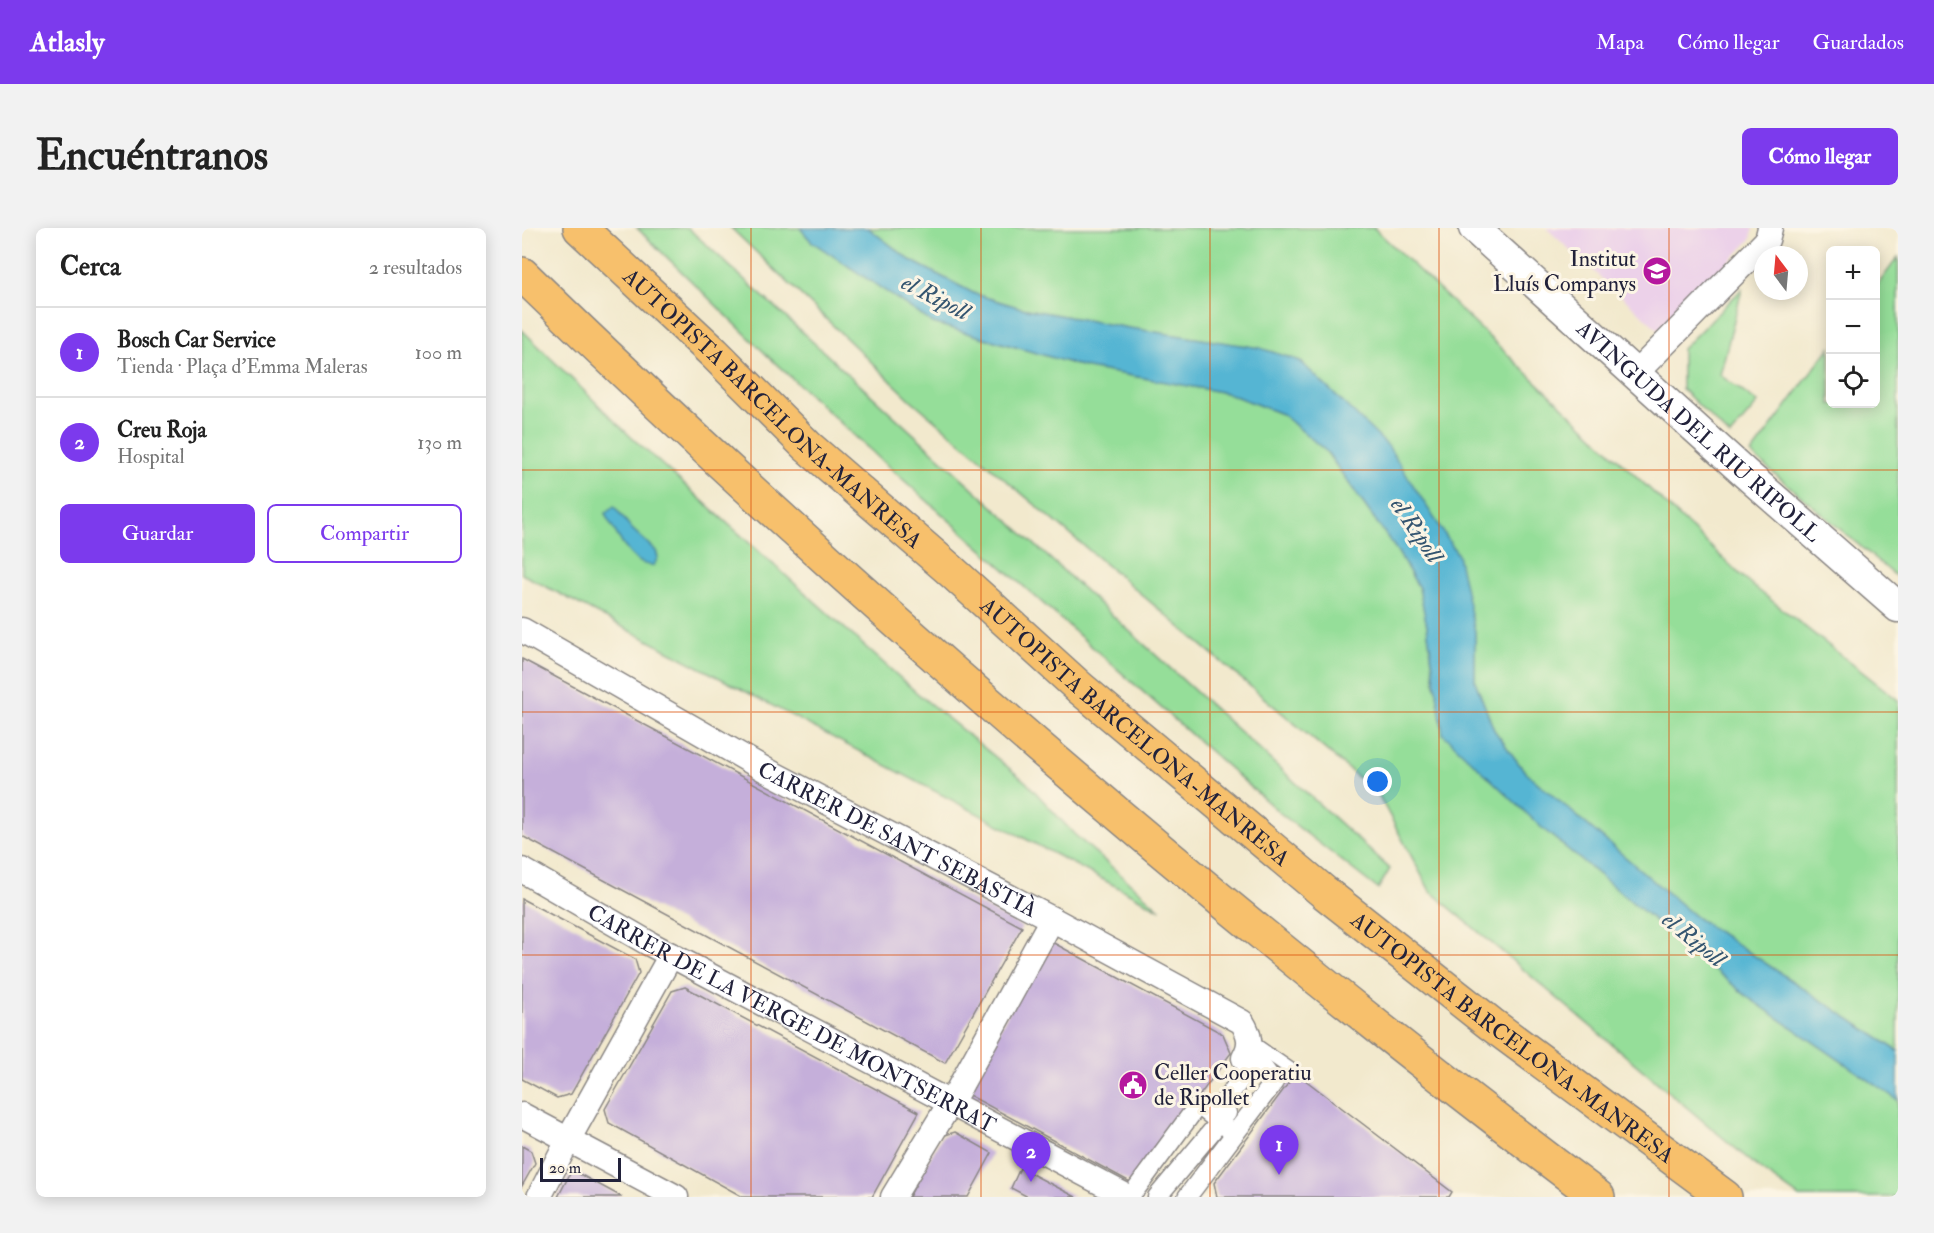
<!DOCTYPE html>
<html lang="es">
<meta charset="utf-8">
<style>
body{margin:0;font-family:"IM FELL Double Pica",serif;background:#f2f2f2;color:#222}
.controls{position:absolute;right:18px;top:18px;display:grid;overflow:hidden;border-radius:9px;box-shadow:0 3px 15px #0003}
.controls button{width:54px;height:54px;display:grid;place-items:center;padding:0;border:0;border-bottom:2px solid #e0e0e0;background:#fff;color:#222;font:30px sans-serif}
.compass{position:absolute;left:1232px;top:18px;width:54px;height:54px;border-radius:50%;background:#fff;box-shadow:0 3px 15px #0003;rotate:344deg}
.scale{position:absolute;left:18px;bottom:15px;width:81px;box-sizing:border-box;padding-left:6px;border:3px solid #22223b;border-top:0;font-size:16px;line-height:21px;white-space:nowrap;color:#22223b;-webkit-text-stroke:4px #fcf5e5;paint-order:stroke}
.you{position:absolute;left:856px;top:554px;width:21px;height:21px;margin:-15px;border:4px solid #fff;border-radius:50%;background:#1a73e8;box-shadow:0 0 0 9px #1a73e833}
.badge{display:grid;place-items:center;width:39px;height:39px;border-radius:50%;background:#7c3aed;color:#fff;font-size:20px;font-weight:700}
.pin{position:absolute;translate:-50% -50px;filter:drop-shadow(0 2px 3px #0008)}
.pin::after{content:'';position:absolute;top:32px;width:21px;height:18px;background:inherit;clip-path:polygon(0 0,100% 0,50% 100%)}
.list{margin:0;padding:0;list-style:none}
h2{display:flex;justify-content:space-between;align-items:center;height:78px;margin:0;padding:0 24px;font-size:26px}
h2 small{font-size:20px;font-weight:400;color:#767676}
.list li{display:grid;grid-template-columns:39px 1fr auto;gap:18px;align-items:center;box-sizing:border-box;height:90px;padding:0 24px;border-top:2px solid #e0e0e0}
.list b{display:block;font-size:22px;white-space:nowrap}
.list p{margin:0;font-size:20px;white-space:nowrap;color:#767676}
.list em{font-size:20px;font-style:normal;color:#767676}
.actions{display:flex;gap:12px;padding:18px 24px}
.actions a{flex:1;padding:14px 0;border:2px solid #7c3aed;border-radius:9px;text-align:center;font-size:21px;color:#7c3aed}
.actions .main{background:#7c3aed;color:#fff}
.icon{flex:none;width:33px;height:33px;fill:none;stroke:currentColor;stroke-width:2;stroke-linecap:round;stroke-linejoin:round}
.map{position:relative;flex:none;width:1376px;height:969px;overflow:hidden;border-radius:9px}
header{display:flex;align-items:center;gap:36px;box-sizing:border-box;height:84px;padding:0 30px;background:#7c3aed;color:#fff}
header strong{font-size:28px}
nav{display:flex;gap:33px;margin-inline-start:auto;font-size:21px}
.intro{display:flex;align-items:center;justify-content:space-between;box-sizing:border-box;height:144px;padding:0 36px}
h1{margin:0;font-size:42px}
.button{padding:15px 27px;border-radius:9px;background:#7c3aed;color:#fff;font-size:21px;font-weight:700}
main{display:flex;gap:36px;padding:0 36px}
aside{flex:1;background:#fff;border-radius:9px;box-shadow:0 3px 15px #0003}
.map>svg:first-child{display:block}
</style>
<header>
<strong>Atlasly</strong>
<nav><a>Mapa</a><a>Cómo llegar</a><a>Guardados</a></nav>
</header>
<div class="intro"><h1>Encuéntranos</h1><a class="button">Cómo llegar</a></div>
<main>
<aside>
<h2>Cerca<small>2 resultados</small></h2>
<ul class="list">
<li><span class="badge">1</span><div><b>Bosch Car Service</b><p>Tienda · Plaça d'Emma Maleras</p></div><em>100 m</em></li>
<li><span class="badge">2</span><div><b>Creu Roja</b><p>Hospital</p></div><em>130 m</em></li>
</ul>
<div class="actions"><a class="main">Guardar</a><a>Compartir</a></div>
</aside>
<div class="map">
<svg width="1376" height="969" viewBox="0 0 1376 969">
<rect width="100%" height="100%" fill="#fcf5e5"/>
<filter id="ink" filterUnits="userSpaceOnUse"><feTurbulence type="fractalNoise" baseFrequency=".0167" numOctaves="2"/><feDisplacementMap in="SourceGraphic" scale="12" xChannelSelector="R" yChannelSelector="G"/><feConvolveMatrix kernelMatrix="1 2 1 2 8 2 1 2 1" color-interpolation-filters="sRGB"/></filter>
<filter id="wash" filterUnits="userSpaceOnUse"><feTurbulence type="fractalNoise" baseFrequency=".008" numOctaves="4" result="noise"/><feDisplacementMap in="SourceGraphic" scale="24" xChannelSelector="R" yChannelSelector="G"/><feGaussianBlur stdDeviation="1.35" result="paint"/><feColorMatrix in="noise" values="0 0 0 0 0 0 0 0 0 0 0 0 0 0 0 0 0 1.4 0 .05"/><feComposite in="paint" operator="in"/></filter>
<g filter="url(#wash)">
<rect width="100%" height="100%" fill="#f2e9cd"/>
<path fill="#ecd1e9" d="M1024 0H1231L1229 11 1139 104Z"/>
<path fill="#95de99" stroke="#5c806a" stroke-width="1.5" d="M115 0H166L868 641 856 661 758 585 359 232 250 132Z
M209 0H278L289 13 411 95 566 140 705 165 760 186 803 222 876 324 897 360 905 397 913 457 1020 600 1227 770 1376 872V969H1277L1238 941 908 663 856 566 389 172Z
M346 0H852L1226 354 1376 472V823L1175 690 1003 544 972 502 953 453V404L778 133 737 120 607 100 499 80 453 66 388 32Z
M1376 29V350L1229 226 1308 119V176H1354V59Z
M1220 61 1198 147 1236 175 1208 208 1160 161V121Z
M0 102 108 208 395 465 504 554 552 606 639 682 0 346Z"/>
<path fill="#55b5d3" stroke="#3c6c87" stroke-width="1.5" d="M278 0H346L388 32 453 66 499 80 607 100 738 120 778 133 866 218 936 327 953 404V453L972 502 1003 544 1175 690 1376 823V872L1227 770 1020 600 921 506 905 398 897 360 876 324 805 224 760 186 705 165 566 140 411 95 289 13Z
M92 278 110 301 134 323 136 329 132 337C109 340 96 307 85 290L84 285Z"/>
<g id="blocks">
<path fill="#c5afda" d="M0 431 500 699 423 835 0 608Z
M0 671 113 731 117 745 49 866 35 870 0 851Z
M526 712 701 806 709 825 612 956 443 865Z
M163 759 397 884 350 969H221L87 895 83 881 150 763Z
M774 845 930 964 927 969H695L692 955Z
M433 904 470 925 446 969H387L420 908Z
M0 918 9 923 13 935 0 958Z
M498 940 554 969H506L489 960Z
M50 942 100 969H36Z"/>
</g>
</g>
<g filter="url(#ink)">
<use href="#blocks" fill-opacity="0" stroke="#8a8684" stroke-width="1.5"/>
<g fill="none" stroke-linecap="round" stroke-linejoin="round">
<g stroke="#8a8684" stroke-width="15">
<path id="service" d="M728 813 774 845"/>
</g>
<g stroke="#8a8684" stroke-width="21">
<path id="pedestrian" d="M614 961 676 877 704 899
M635 969 705 885
M665 969 752 854 734 830 700 877 697 894"/>
</g>
<g stroke="#8a8684" stroke-width="27">
<g id="minor">
<path d="M1113 146 1245 12 1248 0"/>
<path id="s1" d="M0 402 242 541 530 691 720 794C728 807 730 816 722 830"/>
<path id="s2" d="M0 642 128 716 606 969"/>
<path d="M0 887 154 969"/>
<path d="M17 969 46 912 149 727"/>
<path d="M371 969 436 862 530 691"/>
</g>
</g>
<g stroke="#8a8684" stroke-width="33">
<g id="tertiary">
<path id="s3" d="M952 0 1224 246 1376 379"/>
</g>
</g>
<g stroke="#8a8684" stroke-width="36">
<g id="motorway">
<path id="s4" d="M58 0 192 125 285 218 427 341 558 460 803 665 969 796 1203 969"/>
<path d="M0 46C339 375 698 685 1076 969"/>
</g>
</g>
<use href="#service" stroke="#fff" stroke-width="12"/>
<use href="#pedestrian" stroke="#fff" stroke-width="18"/>
<use href="#minor" stroke="#fff" stroke-width="24"/>
<use href="#tertiary" stroke="#fff" stroke-width="30"/>
<use href="#motorway" stroke="#f7c06c" stroke-width="33"/>
</g>
</g>
<path fill="none" stroke="#de560e" stroke-width="1.5" stroke-opacity="0.55" d="M229 0V969M459 0V969M688 0V969M917 0V969M1147 0V969M0 242H1376M0 484H1376M0 727H1376"/>
<defs>
<g id="school-disc" transform="scale(1.5)"><circle r="9.5" fill="#b5179e" stroke="#fcf5e5"/><path d="M0-5L7-2L0 1L-7-2ZM-4 1L0 2.5L4 1V4Q0 6-4 4Z" fill="#fff"/></g>
<g id="civic-disc" transform="scale(1.5)"><circle r="9.5" fill="#b5179e" stroke="#fcf5e5"/><path d="M-.6-6.5H3V-4.5H.6V-3L4-1V1h2V6H-6V1h2V-1L-.6-3ZM-1.2 2.5V6h2.4V2.5Z" fill="#fff"/></g>
</defs>
<g fill-rule="evenodd">
<use href="#school-disc" x="1135" y="43"/>
<use href="#civic-disc" x="611" y="857"/>
</g>
<g text-anchor="middle" stroke-width="6" stroke-linejoin="round" paint-order="stroke">
<g font-size="22" fill="#22223b" stroke="#fcf5e5" text-anchor="end">
<text x="1114" y="38">Institut<tspan x="1114" dy="25">Lluís Companys</tspan></text>
<text x="632" y="852" text-anchor="start">Celler Cooperatiu<tspan x="632" dy="25">de Ripollet</tspan></text>
</g>
<g font-size="22" fill="#22223b" stroke="#fcf5e5">
<text dy="8" stroke="none"><textPath href="#s4" startOffset="264">AUTOPISTA BARCELONA-MANRESA</textPath></text>
<text dy="8" stroke="none"><textPath href="#s3" startOffset="303">AVINGUDA DEL RIU RIPOLL</textPath></text>
<text dy="8" stroke="none"><textPath href="#s4" startOffset="750">AUTOPISTA BARCELONA-MANRESA</textPath></text>
<text dy="8" stroke="none"><textPath href="#s1" startOffset="430">CARRER DE SANT SEBASTIÀ</textPath></text>
<text dy="8" stroke="none"><textPath href="#s2" startOffset="308">CARRER DE LA VERGE DE MONTSERRAT</textPath></text>
<text dy="8" stroke="none"><textPath href="#s4" startOffset="1236">AUTOPISTA BARCELONA-MANRESA</textPath></text>
</g>
<g font-size="24" font-style="italic" fill="#345570" stroke="#fcf5e5">
<text transform="translate(414 69) rotate(27)" y="8">el Ripoll</text>
<text transform="translate(895 302) rotate(56)" y="8">el Ripoll</text>
<text transform="translate(1172 711) rotate(39)" y="8">el Ripoll</text>
</g>
</g>
</svg>
<div class="controls">
<button>+</button>
<button>−</button>
<button><svg class="icon" aria-label="locate" viewBox="0 0 24 24"><circle cx="12" cy="12" r="6"/><path d="M12 2v4M12 18v4M2 12h4M18 12h4"/></svg></button>
</div>
<svg class="compass" viewBox="-18 -18 36 36"><path d="M0-13l5 13h-10z" fill="#e53935"/><path d="M0 13l5-13h-10z" fill="#767676"/></svg>
<div class="scale">20 m</div>
<div class="you"></div>
<div class="pin badge" style="left:757px;top:947px">1</div>
<div class="pin badge" style="left:509px;top:954px">2</div>
</div>
</main>
